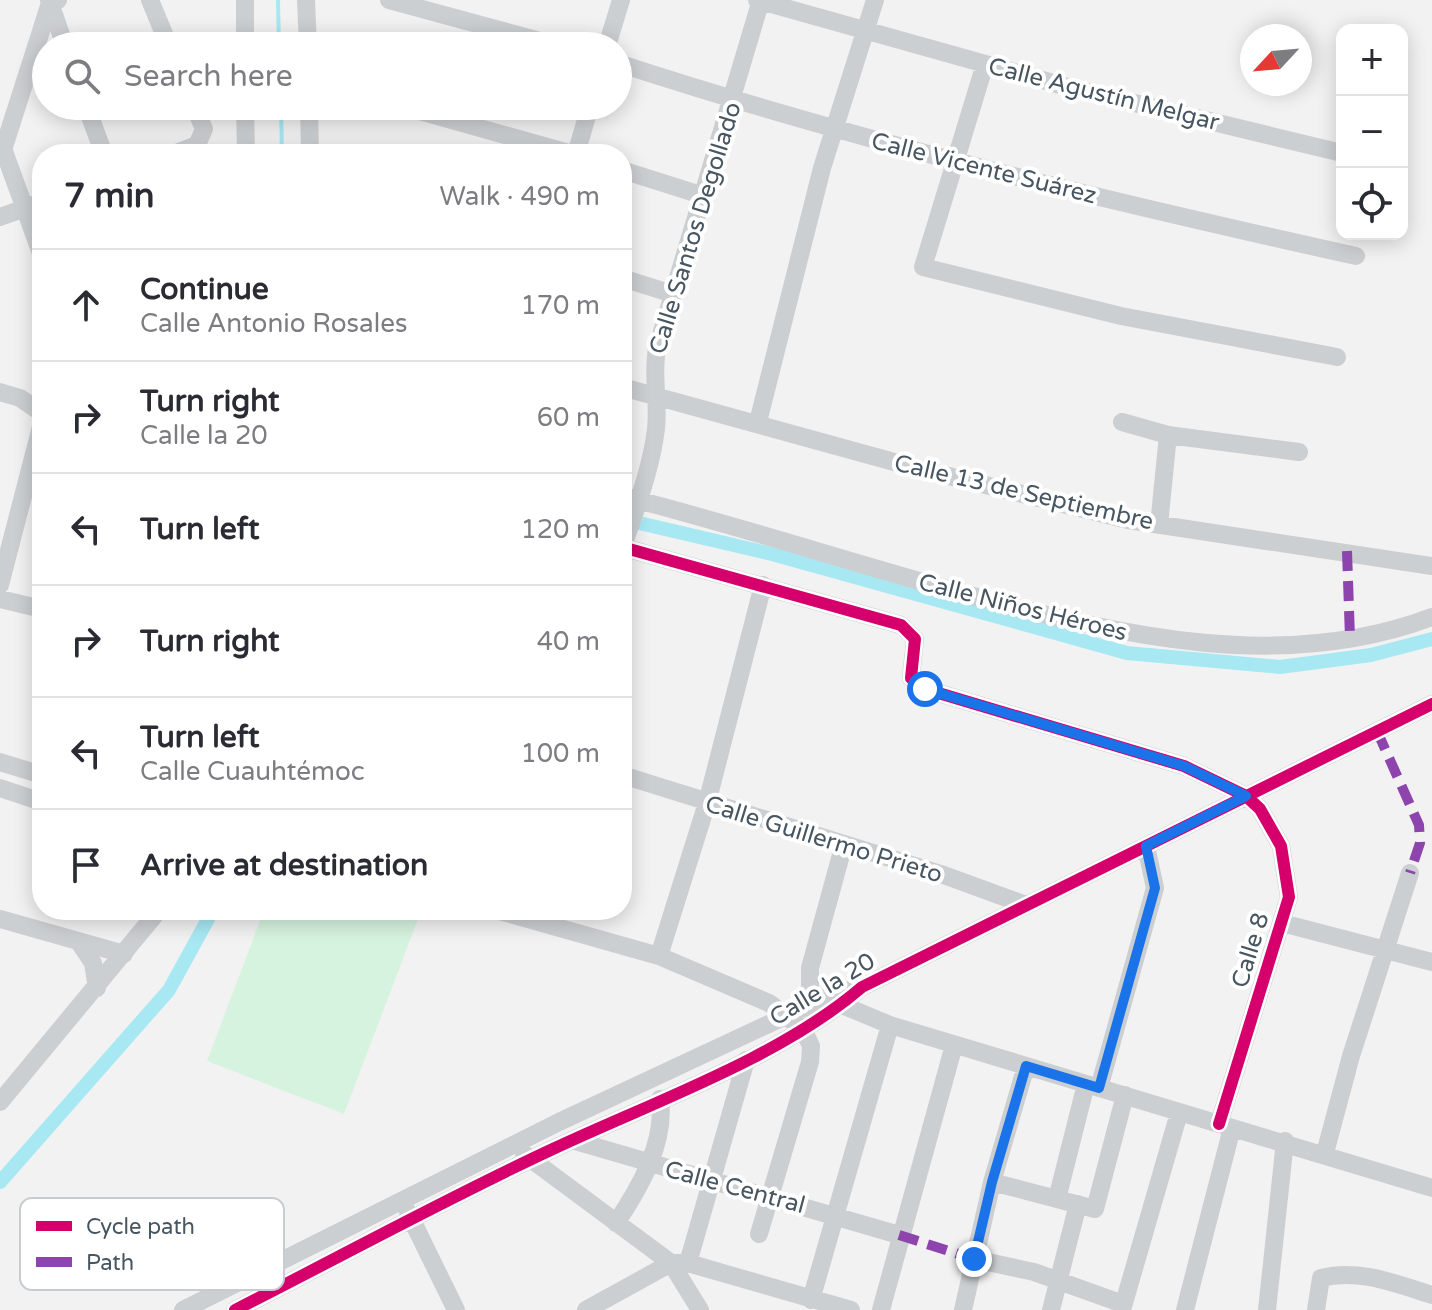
<!DOCTYPE html>
<meta charset="utf-8">
<style>
body{margin:0;font-family:"Varela Round",sans-serif;background:#f2f2f3;color:#2b2b33}
.controls{position:absolute;right:24px;top:24px;display:grid;overflow:hidden;border-radius:16px;box-shadow:0 4px 20px #0003}
.controls button{width:72px;height:72px;display:grid;place-items:center;padding:0;border:0;border-bottom:2px solid #e1e1e2;background:#fff;color:#2b2b33;font:40px sans-serif}
.compass{position:absolute;left:1240px;top:24px;width:72px;height:72px;border-radius:50%;background:#fff;box-shadow:0 4px 20px #0003;rotate:244deg}
.stop{position:absolute;width:24px;height:24px;margin:-18px;border:6px solid #1a73e8;border-radius:50%;background:#fff}
.stop.end{background:#1a73e8;border-color:#fff;box-shadow:0 2px 8px #0008}
.list{margin:0;padding:0;list-style:none}
h2{display:flex;justify-content:space-between;align-items:center;height:104px;margin:0;padding:0 32px;font-size:34px}
h2 small{font-size:26px;font-weight:400;color:#7c7c81}
.list li{display:grid;grid-template-columns:52px 1fr auto;gap:24px;align-items:center;box-sizing:border-box;height:112px;padding:0 32px;border-top:2px solid #e1e1e2}
.list b{display:block;font-size:30px;white-space:nowrap}
.list p{margin:0;font-size:26px;white-space:nowrap;color:#7c7c81}
.list em{font-size:26px;font-style:normal;color:#7c7c81}
.icon{flex:none;width:44px;height:44px;fill:none;stroke:currentColor;stroke-width:2;stroke-linecap:round;stroke-linejoin:round}
.map{position:relative;flex:none;width:1432px;height:1310px;overflow:hidden}
.search{position:absolute;background:#fff;box-shadow:0 4px 20px #0003;left:32px;top:32px;width:600px;height:88px;display:flex;align-items:center;gap:20px;box-sizing:border-box;padding:0 28px;border-radius:44px;color:#7c7c81;font-size:30px}
.panel{position:absolute;background:#fff;box-shadow:0 4px 20px #0003;left:32px;top:144px;width:600px;height:776px;border-radius:32px}
.map>svg:first-child{display:block}
</style>
<div class="map">
<svg width="1432" height="1310" viewBox="0 0 1432 1310">
<rect width="100%" height="100%" fill="#f3f2f2"/>
<path fill="#d6f3df" d="M264 910H396L418 919 344 1114 207 1061Z"/>
<g fill="none" stroke-linecap="round" stroke-linejoin="round">
<path stroke="#a8e8f3" stroke-width="4" d="M278 0 279 46
M281 106 282 154"/>
<path stroke="#a8e8f3" stroke-width="14" d="M622 519 772 554 1127 653 1280 667 1371 655 1432 639
M0 1182 169 990 213 910"/>
<path stroke="#cccfd2" stroke-width="18" d="M49 0 65 46
M150 0 169 46
M245 0V46
M306 0 308 46
M389 0 558 46
M757 0 1064 86 1342 153
M607 46 621 0
M618 63C860 142 1107 201 1356 256
M985 64 923 267 1121 316 1337 357
M86 106 104 154
M245 106 246 154
M309 106 310 154
M402 106 572 154
M0 140 42 256
M3 150 50 3 58 0
M174 154 197 145 204 129 194 106
M576 154 590 106
M622 170 701 195
M0 217 42 202
M622 278 673 294
M622 387 916 468 1128 520 1432 566
M0 392 20 398 42 413
M758 422 822 168 875 0
M1122 422 1168 435 1299 452
M622 496C740 526 855 564 973 596 1120 635 1283 674 1432 617
M1159 525 1168 435
M622 547 901 625 915 639 911 678 925 689 1184 766 1246 796 1260 809 1281 846 1289 897 1219 1124
M622 549C635 511 651 470 656 429 659 401 652 376 657 348L761 0
M0 585 42 423
M0 599 42 609
M0 762 42 775
M622 775 941 874 1026 905
M0 788 42 802
M496 910 659 956 769 1003 803 1029 811 1046 810 1062 759 1234
M0 919 124 954
M1282 923 1432 962
M79 942 93 963 97 988
M659 956 707 803 763 585
M836 995 842 1005 890 1025 1432 1188
M818 1012 810 987V968L844 844
M1099 1088 1155 888 1146 846
M0 1102 159 910
M572 1140 899 1235
M1325 1153 1351 1056 1410 873
M524 1154 671 1263H688L851 1310
M992 1182 1095 1209 1125 1095
M1057 1199 1086 1084
M408 1212 456 1310
M616 1223C639 1189 666 1143 660 1099
M974 1259 1034 1272 1123 1304
M688 1263 746 1060
M811 1300 890 1025
M183 1310 559 1122 835 993 859 988
M235 1310C342 1256 447 1198 555 1148 653 1102 781 1057 862 987L1432 704
M586 1310 671 1263 700 1310
M881 1310 954 1045
M963 1310 992 1182 1026 1066
M1051 1310 1078 1204
M1122 1310 1179 1113
M1185 1310 1232 1128
M1267 1310 1285 1141
M1316 1310 1321 1278C1358 1268 1397 1284 1432 1295"/>
<path stroke="#8e44ad" stroke-width="10" stroke-dasharray="20 10" stroke-linecap="butt" d="M1347 551 1350 638
M1377 731 1419 825 1420 843 1410 873
M899 1235 974 1259"/>
<g stroke="#fff" stroke-width="17">
<path id="cycleway" d="M622 547 901 625 915 639 911 678 925 689 1184 766 1246 796 1260 809 1281 846 1289 897 1219 1124
M235 1310C342 1256 447 1198 555 1148 653 1102 781 1057 862 987L1432 704"/>
</g>
<use href="#cycleway" stroke="#d6006c" stroke-width="12"/>
</g>
<g fill="none" stroke-linecap="round" stroke-linejoin="round">
<path stroke="#1a73e8" stroke-width="10" d="M925 689 1184 766 1246 796 1146 846 1155 888 1099 1088 1026 1066 992 1182 974 1259"/>
</g>
<g text-anchor="middle" stroke-width="8" stroke-linejoin="round" paint-order="stroke">
<g font-size="24" fill="#485661" stroke="#fff">
<text transform="translate(1104 94) rotate(14)" y="8">Calle Agustín Melgar</text>
<text transform="translate(984 168) rotate(14)" y="8">Calle Vicente Suárez</text>
<text transform="translate(695 228) rotate(-73)" y="8">Calle Santos Degollado</text>
<text transform="translate(1024 492) rotate(13)" y="8">Calle 13 de Septiembre</text>
<text transform="translate(1023 607) rotate(14)" y="8">Calle Niños Héroes</text>
<text transform="translate(824 839) rotate(17)" y="8">Calle Guillermo Prieto</text>
<text transform="translate(1250 950) rotate(-73)" y="8">Calle 8</text>
<text transform="translate(822 989) rotate(-31)" y="8">Calle la 20</text>
<text transform="translate(735 1187) rotate(15)" y="8">Calle Central</text>
</g>
</g>
<rect x="20" y="1198" width="264" height="92" rx="12" fill="#fff" stroke="#c8ccd0" stroke-width="2"/>
<rect x="36" y="1221" width="36" height="10" fill="#d6006c"/>
<rect x="36" y="1257" width="36" height="10" fill="#8e44ad"/>
<g font-size="22" fill="#485661">
<text x="86" y="1234">Cycle path</text>
<text x="86" y="1270">Path</text>
</g>
</svg>
<div class="controls">
<button>+</button>
<button>−</button>
<button><svg class="icon" aria-label="locate" viewBox="0 0 24 24"><circle cx="12" cy="12" r="6"/><path d="M12 2v4M12 18v4M2 12h4M18 12h4"/></svg></button>
</div>
<svg class="compass" viewBox="-18 -18 36 36"><path d="M0-13l5 13h-10z" fill="#e53935"/><path d="M0 13l5-13h-10z" fill="#7c7c81"/></svg>
<div class="stop" style="left:925px;top:689px"></div>
<div class="stop end" style="left:974px;top:1259px"></div>
<div class="search"><svg class="icon" aria-label="search" viewBox="0 0 24 24"><circle cx="10" cy="10" r="6"/><path d="M15 15l6 6"/></svg>Search here</div>
<section class="panel">
<h2>7 min<small>Walk · 490 m</small></h2>
<ul class="list">
<li><svg class="icon" aria-label="ahead" viewBox="0 0 24 24"><path d="M12 20V5M6 11l6-6 6 6"/></svg><div><b>Continue</b><p>Calle Antonio Rosales</p></div><em>170 m</em></li>
<li><svg class="icon" aria-label="right" viewBox="0 0 24 24"><path d="M7 20v-9h11M14 6l5 5-5 5"/></svg><div><b>Turn right</b><p>Calle la 20</p></div><em>60 m</em></li>
<li><svg class="icon" aria-label="left" viewBox="0 0 24 24"><path d="M17 20v-9H6M10 6l-5 5 5 5"/></svg><div><b>Turn left</b></div><em>120 m</em></li>
<li><svg class="icon" aria-label="right" viewBox="0 0 24 24"><path d="M7 20v-9h11M14 6l5 5-5 5"/></svg><div><b>Turn right</b></div><em>40 m</em></li>
<li><svg class="icon" aria-label="left" viewBox="0 0 24 24"><path d="M17 20v-9H6M10 6l-5 5 5 5"/></svg><div><b>Turn left</b><p>Calle Cuauhtémoc</p></div><em>100 m</em></li>
<li><svg class="icon" aria-label="arrive" viewBox="0 0 24 24"><path d="M6 21V4h12l-3 4 3 4H6"/></svg><div><b>Arrive at destination</b></div></li>
</ul>
</section>
</div>
